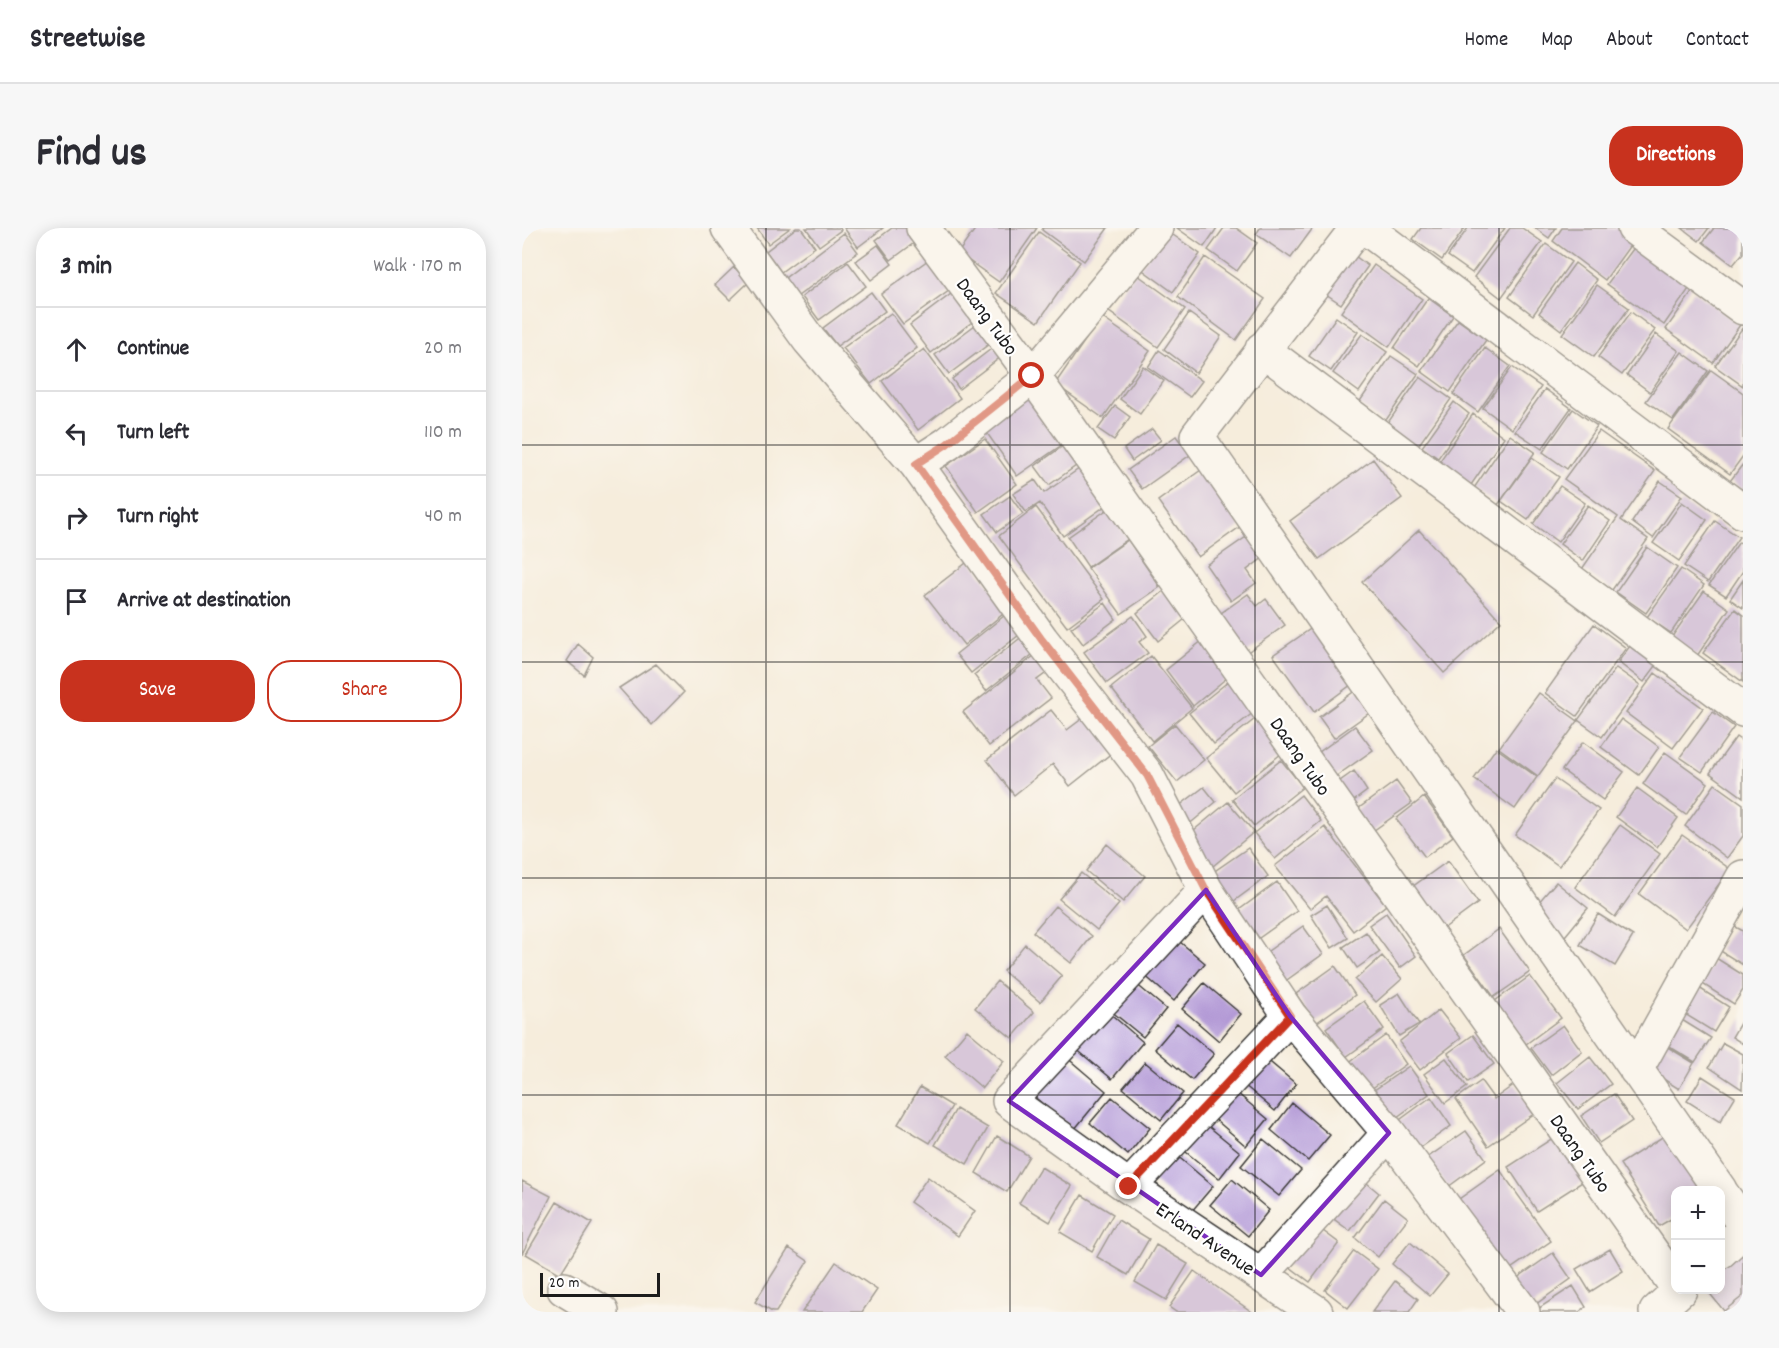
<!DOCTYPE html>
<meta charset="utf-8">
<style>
body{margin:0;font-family:Dekko,sans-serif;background:#f7f7f7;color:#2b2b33}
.controls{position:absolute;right:18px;bottom:18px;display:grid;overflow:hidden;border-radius:12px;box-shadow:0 3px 15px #0003}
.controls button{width:54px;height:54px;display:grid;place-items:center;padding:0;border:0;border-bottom:2px solid #e1e1e2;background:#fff;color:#2b2b33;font:30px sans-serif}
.scale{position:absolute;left:18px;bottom:15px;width:120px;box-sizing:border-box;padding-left:6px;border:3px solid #1c1c1c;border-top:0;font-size:16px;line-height:21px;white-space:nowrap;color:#1c1c1c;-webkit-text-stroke:4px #fff;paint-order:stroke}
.stop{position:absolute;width:18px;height:18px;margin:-14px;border:4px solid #c8321e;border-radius:50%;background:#fff}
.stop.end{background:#c8321e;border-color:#fff;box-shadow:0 2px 6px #0008}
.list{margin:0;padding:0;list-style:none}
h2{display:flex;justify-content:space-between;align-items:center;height:78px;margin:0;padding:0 24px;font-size:26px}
h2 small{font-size:20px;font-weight:400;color:#7c7c81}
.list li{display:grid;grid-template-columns:39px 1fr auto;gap:18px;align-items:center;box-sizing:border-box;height:84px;padding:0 24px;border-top:2px solid #e1e1e2}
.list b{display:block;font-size:22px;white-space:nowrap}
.list em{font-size:20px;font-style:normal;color:#7c7c81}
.actions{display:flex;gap:12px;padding:18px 24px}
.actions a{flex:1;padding:14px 0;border:2px solid #c8321e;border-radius:24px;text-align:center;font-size:21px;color:#c8321e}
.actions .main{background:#c8321e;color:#fff}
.icon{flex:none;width:33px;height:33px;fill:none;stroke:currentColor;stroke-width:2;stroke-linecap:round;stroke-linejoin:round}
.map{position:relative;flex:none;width:1221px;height:1084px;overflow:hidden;border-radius:24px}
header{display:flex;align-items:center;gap:36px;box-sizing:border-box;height:84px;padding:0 30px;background:#fff;border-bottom:2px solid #e1e1e2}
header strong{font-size:28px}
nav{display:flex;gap:33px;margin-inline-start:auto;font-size:21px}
.intro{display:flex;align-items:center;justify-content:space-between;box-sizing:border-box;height:144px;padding:0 36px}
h1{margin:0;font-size:42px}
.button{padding:15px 27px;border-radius:24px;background:#c8321e;color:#fff;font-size:21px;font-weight:700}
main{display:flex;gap:36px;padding:0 36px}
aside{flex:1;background:#fff;border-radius:24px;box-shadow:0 3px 15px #0003}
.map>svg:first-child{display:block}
</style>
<header>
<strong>Streetwise</strong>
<nav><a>Home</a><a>Map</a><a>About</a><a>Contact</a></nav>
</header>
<div class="intro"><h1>Find us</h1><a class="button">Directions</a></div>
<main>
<aside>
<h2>3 min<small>Walk · 170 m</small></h2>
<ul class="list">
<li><svg class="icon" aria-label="ahead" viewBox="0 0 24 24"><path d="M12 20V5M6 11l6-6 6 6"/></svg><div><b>Continue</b></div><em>20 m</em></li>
<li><svg class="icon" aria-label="left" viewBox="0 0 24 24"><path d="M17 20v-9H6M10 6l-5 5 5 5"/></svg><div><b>Turn left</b></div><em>110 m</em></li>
<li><svg class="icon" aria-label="right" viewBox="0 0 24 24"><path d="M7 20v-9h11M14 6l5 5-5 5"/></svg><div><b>Turn right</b></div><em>40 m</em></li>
<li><svg class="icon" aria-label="arrive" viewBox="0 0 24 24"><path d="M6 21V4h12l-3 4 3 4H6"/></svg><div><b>Arrive at destination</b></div></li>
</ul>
<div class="actions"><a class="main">Save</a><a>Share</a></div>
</aside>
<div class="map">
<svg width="1221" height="1084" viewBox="0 0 1221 1084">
<rect width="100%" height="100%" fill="#fff"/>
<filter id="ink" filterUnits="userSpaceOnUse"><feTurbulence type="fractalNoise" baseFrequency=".0167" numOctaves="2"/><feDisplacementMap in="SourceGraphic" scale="12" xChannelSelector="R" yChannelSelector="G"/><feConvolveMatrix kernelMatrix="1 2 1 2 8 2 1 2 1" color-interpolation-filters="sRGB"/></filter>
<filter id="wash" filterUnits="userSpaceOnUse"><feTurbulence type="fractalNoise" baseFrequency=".008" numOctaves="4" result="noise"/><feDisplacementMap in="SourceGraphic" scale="24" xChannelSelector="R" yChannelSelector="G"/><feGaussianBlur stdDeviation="1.35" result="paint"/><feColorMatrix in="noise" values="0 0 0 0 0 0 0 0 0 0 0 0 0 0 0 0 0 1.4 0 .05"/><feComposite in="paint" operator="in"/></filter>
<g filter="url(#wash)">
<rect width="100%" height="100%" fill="#f6eddc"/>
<g id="blocks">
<path fill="#b39ad6" d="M235 0H268L246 16Z
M274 0H279L293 19 259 44 244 23Z
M284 0H318L319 2 297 18Z
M322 0H361L336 19Z
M370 0H394L400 9 369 32 354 12Z
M454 0H515L477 54 436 25Z
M521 0H586L562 33 520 2Z
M655 0H695L682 19Z
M702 0H714L735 15 715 43 686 22Z
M738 0H791L769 30 734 6Z
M899 0H943L920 32 891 11Z
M946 0H983L950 45 926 28Z
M988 0H1000L1020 14 979 70 952 49Z
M1013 0H1034L1027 10Z
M1040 0H1096L1112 12 1083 52 1031 13Z
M1160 0H1187L1177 13Z
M1192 0H1221V25L1211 37 1181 14Z
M644 2 678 26 651 64 618 40Z
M517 4 558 34 516 94 474 65Z
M322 5 336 24 276 68 263 50Z
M1024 16 1049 34 1011 87 987 69Z
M356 17 370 36 349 52 334 33Z
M1114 17 1169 58 1142 97 1085 56Z
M829 25 846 38 819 76 801 64Z
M413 27 435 57 381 96 359 66Z
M683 29 743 71 714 112 656 69Z
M326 34 344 58 297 92 280 69Z
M1053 35 1075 52 1039 102 1017 85Z
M852 37 900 71 867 119 819 84Z
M212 39 227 54 208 72 193 57Z
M613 45 663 81 636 119 586 83Z
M1075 57 1107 80 1072 129 1040 106Z
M437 60 458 88 409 125 388 97Z
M1171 63 1218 97 1191 135 1144 101Z
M349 64 363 83 315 118 301 100Z
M906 70 931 88 897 138 872 120Z
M1109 84 1133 102 1100 147 1076 129Z
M369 85 395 120 349 156 321 120Z
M667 85 699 108 674 145 642 121Z
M579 89 628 123 581 190 533 156Z
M814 89 836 104 809 143 787 128Z
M461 91 475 110 427 146 413 127Z
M936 92 964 112 928 164 899 143Z
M1221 99V158L1193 138Z
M840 106 865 124 837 164 811 145Z
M1134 106 1157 123 1128 164 1105 147Z
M473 118 480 128 437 161 430 151Z
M963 120 988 138 956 184 931 166Z
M402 121 438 170 396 202 360 153Z
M637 122 680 153 668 169 626 139Z
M1160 124 1186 143 1151 192 1124 173Z
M869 128 896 146 862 195 836 176Z
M621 138 642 153 618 186 598 171Z
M990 139 1019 159 990 201 961 180Z
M1189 142 1221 165V228L1208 246 1146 201Z
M898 149 929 171 891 225 860 203Z
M1023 161 1049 180 1020 221 993 203Z
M509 164 544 214 495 248 460 198Z
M932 174 947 186 916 230 900 219Z
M593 178 608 189 592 212 576 201Z
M1051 181 1075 198 1045 241 1021 224Z
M951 186 982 209 949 257 917 234Z
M630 201 639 212 610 233 602 221Z
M1077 203 1133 243 1099 292 1126 311 1090 362 1060 341 1096 289 1042 251Z
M988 207 1013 224 976 277 952 260Z
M654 208 668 227 620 261 606 242Z
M463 211 495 256 456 284 424 238Z
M548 213 561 233 527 257 513 238Z
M1010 230 1037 249 1006 292 979 273Z
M851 231 880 270 797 331 768 293Z
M567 234 593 271 541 308 518 275 504 284 491 266 513 252 522 265Z
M1221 236V262L1208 253Z
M679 242 719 298 676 329 636 273Z
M1138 253 1160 268 1131 310 1110 294Z
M1038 258 1063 275 1036 314 1011 296Z
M488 268 501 286 475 304 462 286Z
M1160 274 1185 292 1157 333 1131 315Z
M1066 277 1088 293 1061 333 1038 316Z
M514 279 582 371 545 399 477 308Z
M586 281 606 311 566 339 546 309Z
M1193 293 1217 309 1186 354 1162 338Z
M897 302 979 393 922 445 840 354Z
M727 307 742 329 725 342 734 355 709 373 684 337Z
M606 312 638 359 599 386 566 340Z
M1217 314 1221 317V343L1204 368 1187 357Z
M1125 319 1155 340 1124 385 1094 364Z
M448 332 486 382 442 417 403 367Z
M1159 341 1182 357 1149 405 1125 389Z
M1221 352V380L1208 371Z
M646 360 668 387 636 413 615 385Z
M1182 363 1207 381 1175 428 1149 410Z
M726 366 735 378 744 371 763 397 720 428 692 390Z
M583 375 594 391 561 416 549 400Z
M1213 381 1221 387V454L1181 425Z
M487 384 502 403 449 445 434 426Z
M611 388 625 408 617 414 626 425 585 455 562 424Z
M797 395 837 451 792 484 751 427Z
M1072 396 1104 420 1055 488 1023 465Z
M502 407 515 423 464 463 452 447Z
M686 408 713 443 671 478 644 442Z
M1111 414 1137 434 1122 454 1096 434Z
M56 416 71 429 62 447 45 433Z
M522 420 535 437 515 452 529 470 467 518 441 484Z
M629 428 670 480 630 513 589 460Z
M134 436 162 464 130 497 97 460Z
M1094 440 1118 457 1080 509 1056 492Z
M1133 445 1181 480 1151 520 1104 485Z
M712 449 737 480 692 516 667 485Z
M841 457 857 478 812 510 797 489Z
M1017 465 1056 493 1016 548 977 520Z
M529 482 545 502 569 484 596 520 548 558 531 536 492 567 465 532Z
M1191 484 1212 499 1180 544 1158 529Z
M738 487 765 521 712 564 684 530Z
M1099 491 1137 519 1117 547 1079 519Z
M653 496 682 532 655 554 626 518Z
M833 498 851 522 806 554 789 530Z
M1214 509 1221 514V569L1188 545Z
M1061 514 1102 544 1081 572 1040 542Z
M974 520 1015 549 993 581 952 551Z
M1143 524 1186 555 1164 587 1121 556Z
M759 532 781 559 732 598 710 571Z
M832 543 845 563 825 578 811 558Z
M1033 551 1077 582 1037 638 993 607Z
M874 553 890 575 848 605 833 583Z
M1193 556 1221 576V608L1205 630 1163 598Z
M682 559 694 574 665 598 652 582Z
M1115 560 1156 590 1135 619 1094 589Z
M779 567 799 593 753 631 732 605Z
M902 569 931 608 903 629 874 591Z
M706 574 732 604 685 643 660 612Z
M1098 597 1138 626 1093 689 1053 659Z
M803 599 864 677 831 703 804 668 788 681 753 638Z
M1160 607 1208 641 1164 701 1117 666Z
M585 616 623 648 601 674 564 643Z
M726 620 746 648 708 676 687 647Z
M926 633 956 675 921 701 890 659Z
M559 645 597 676 575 702 537 671Z
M755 654 775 683 737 710 717 682Z
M1034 654 1066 680 1039 713 1015 676Z
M805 677 826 710 810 720 789 687Z
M533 678 570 708 549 735 511 704Z
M864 685 894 728 878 740 847 697Z
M1076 686 1111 708 1093 738 1058 717Z
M781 698 801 726 762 754 742 726Z
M1212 698 1221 703V737L1197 722Z
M977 701 1008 744 972 769 942 727Z
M844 704 858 724 835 740 821 719Z
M651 708 683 735 652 773 620 745Z
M503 716 540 748 518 774 481 743Z
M860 728 880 751 854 774 833 752Z
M1194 730 1221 747V762L1212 776 1179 755Z
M813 738 833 767 794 795 774 766Z
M1008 748 1039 790 1004 816 973 773Z
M606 749 644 781 621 809 583 778Z
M475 753 512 784 490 810 453 780Z
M682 755 719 786 697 813 660 781Z
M1174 758 1207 779 1192 804 1158 783Z
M877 765 897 796 877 808 858 777Z
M842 773 862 801 824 829 804 800Z
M584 782 621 814 590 851 553 820Z
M917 782 939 810 898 842 877 814Z
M1155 789 1189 810 1173 834 1140 814Z
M1221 790V816L1210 809Z
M655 795 692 826 670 852 633 821Z
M1041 797 1060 823 1029 847 1009 820Z
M445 802 482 833 460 860 423 828Z
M864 807 884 836 846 863 826 835Z
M951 807 972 836 946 854 926 825Z
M1139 815 1172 835 1157 861 1124 840Z
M1201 815 1221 826 1220 861 1187 839Z
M536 822 584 863 552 902 503 861Z
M737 825 774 856 753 883 715 851Z
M1068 829 1089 856 1056 881 1035 855Z
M924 830 945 859 923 875 902 846Z
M623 834 661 865 639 892 601 860Z
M887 838 907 866 868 894 848 865Z
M1180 848 1213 869 1198 894 1165 873Z
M959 853 972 871 993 856 1013 885 966 918 934 871Z
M398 859 430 878 408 915 376 896Z
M709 860 746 891 724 918 687 886Z
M1092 866 1110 893 1077 915 1059 888Z
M590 869 628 900 606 927 568 895Z
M909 869 929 898 891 925 871 897Z
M770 875 808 907 786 933 749 902Z
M434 881 466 900 445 936 413 917Z
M680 893 718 924 697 951 659 920Z
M944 903 964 931 926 959 905 930Z
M1148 904 1183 962H1154V990L1149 991 1137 998 1098 936Z
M1037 906 1065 951 1015 983 986 939Z
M475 908 507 928 485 964 454 945Z
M741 911 779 942 757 968 719 938Z
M653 926 691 958 669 984 631 953Z
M519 939 550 958 528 994 497 975Z
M978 942 1029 1013 980 1047 930 976Z
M834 946 857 965 828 1003 805 986Z
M406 949 453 983 436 1008 388 974Z
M710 951 747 982 726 1008 688 977Z
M0 953 29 968 0 1026Z
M560 967 591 986 570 1023 538 1004Z
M862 971 886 990 856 1029 833 1010Z
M35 974 70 995 38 1046 4 1026Z
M596 992 627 1011 606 1047 575 1029Z
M793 997 817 1015 788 1054 764 1036Z
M888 1014 926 1046 908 1068 870 1036Z
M634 1017 666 1036 644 1072 613 1054Z
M1221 1019V1068L1202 1083 1185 1062H1198V1034Z
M267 1020 286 1033 254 1084H250L233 1074Z
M1088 1021 1101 1043 1068 1064 1054 1041Z
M832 1023 856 1041 826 1080 803 1062Z
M1031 1025 1049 1051 1007 1081 988 1055Z
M314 1034 355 1062 340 1084H280Z
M672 1043 730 1084H654L647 1079Z
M873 1053 896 1071 887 1084H850Z
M1051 1058 1064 1079 1057 1084H1011Z"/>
</g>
</g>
<g filter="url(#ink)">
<use href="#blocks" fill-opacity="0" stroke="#3d3b39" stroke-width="1.5"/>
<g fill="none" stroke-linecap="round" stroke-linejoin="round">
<g stroke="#3d3b39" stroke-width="36">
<path id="minor" d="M206 0 287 112 394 236 520 412 625 547 684 662 768 788 867 905 1001 1084
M401 0 511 148 1154 1058
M835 0 675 208 1198 962
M844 0 1221 284
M1112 0 1221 80
M740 121 1221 482
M394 236 425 216 511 148 634 0
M684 662 487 873 607 959 794 1084
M1114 842 1221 649
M607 959 768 788
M1198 963 1221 995
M1198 1024 1221 1003
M739 1047 867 905
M42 1061 80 1084
M1134 1084 1158 1062"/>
</g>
<use href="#minor" stroke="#fff" stroke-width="33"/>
</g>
</g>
<g fill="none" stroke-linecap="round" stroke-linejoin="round" filter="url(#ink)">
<path stroke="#c8321e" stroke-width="8" d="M510 148 425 216 394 236 520 412 625 547 684 662 768 788 607 959"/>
</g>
<path d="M0 0H1221V1084H0ZM684 662 768 788 867 905 739 1047 487 873Z" fill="#f6eddc" fill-opacity=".55" fill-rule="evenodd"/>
<path fill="none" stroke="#7b2cbf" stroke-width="4.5" stroke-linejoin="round" d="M684 662 768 788 867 905 739 1047 487 873Z"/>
<path fill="none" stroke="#1c1c1c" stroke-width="1.5" stroke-opacity="0.55" d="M244 0V1084M488 0V1084M733 0V1084M977 0V1084M0 217H1221M0 434H1221M0 650H1221M0 867H1221"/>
<g text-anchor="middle" stroke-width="4.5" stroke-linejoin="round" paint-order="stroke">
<g font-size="21" fill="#1c1c1c" stroke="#fff">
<text transform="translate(466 88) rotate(54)" y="7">Daang Tubo</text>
<text transform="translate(779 528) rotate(55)" y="7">Daang Tubo</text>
<text transform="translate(1059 925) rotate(55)" y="7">Daang Tubo</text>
<text transform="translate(684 1010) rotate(34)" y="7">Erland Avenue</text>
</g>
</g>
</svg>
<div class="controls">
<button>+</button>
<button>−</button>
</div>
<div class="scale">20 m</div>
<div class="stop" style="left:510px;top:148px"></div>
<div class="stop end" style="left:607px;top:959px"></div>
</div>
</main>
